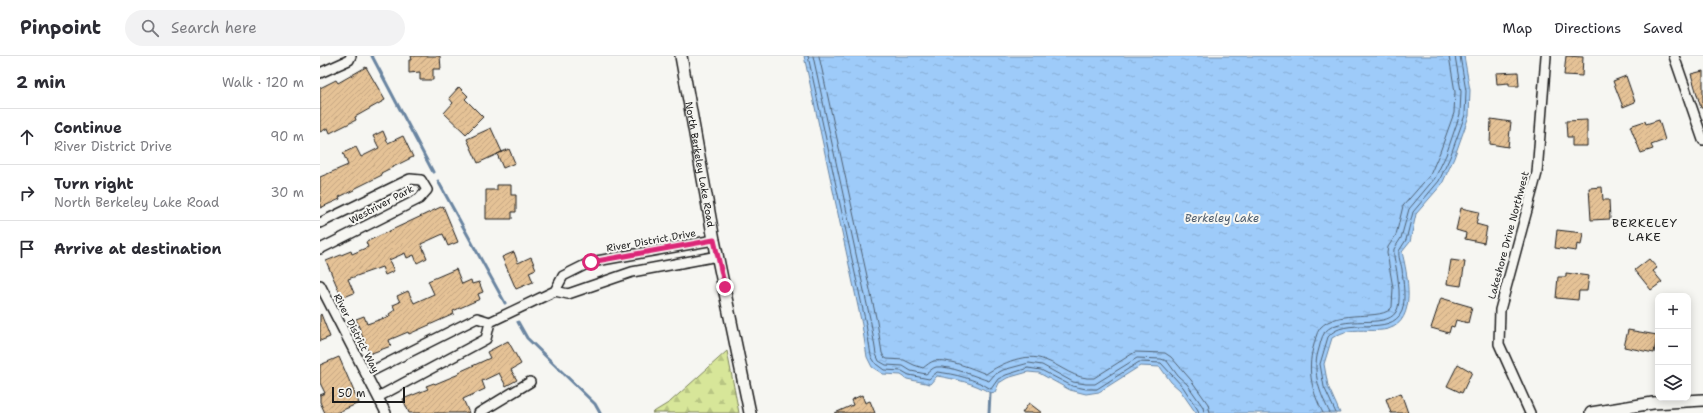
<!DOCTYPE html>
<meta charset="utf-8">
<style>
body{margin:0;font-family:"Shantell Sans",sans-serif;background:#f2f2f3;color:#2b2b33}
.controls{position:absolute;right:12px;bottom:12px;display:grid;overflow:hidden;border-radius:8px;box-shadow:0 2px 10px #0003}
.controls button{width:36px;height:36px;display:grid;place-items:center;padding:0;border:0;border-bottom:1px solid #e1e1e2;background:#fff;color:#2b2b33;font:20px sans-serif}
.scale{position:absolute;left:12px;bottom:10px;width:73px;box-sizing:border-box;padding-left:4px;border:2px solid #1c1c1c;border-top:0;font-size:11px;line-height:14px;white-space:nowrap;color:#1c1c1c;-webkit-text-stroke:3px #f6f6f2;paint-order:stroke}
.stop{position:absolute;width:12px;height:12px;margin:-9px;border:3px solid #db2777;border-radius:50%;background:#fff}
.stop.end{background:#db2777;border-color:#fff;box-shadow:0 1px 4px #0008}
.list{margin:0;padding:0;list-style:none}
h2{display:flex;justify-content:space-between;align-items:center;height:52px;margin:0;padding:0 16px;font-size:17px}
h2 small{font-size:13px;font-weight:400;color:#7c7c81}
.list li{display:grid;grid-template-columns:26px 1fr auto;gap:12px;align-items:center;box-sizing:border-box;height:56px;padding:0 16px;border-top:1px solid #e1e1e2}
.list b{display:block;font-size:15px;white-space:nowrap}
.list p{margin:0;font-size:13px;white-space:nowrap;color:#7c7c81}
.list em{font-size:13px;font-style:normal;color:#7c7c81}
.icon{flex:none;width:22px;height:22px;fill:none;stroke:currentColor;stroke-width:2;stroke-linecap:round;stroke-linejoin:round}
.map{position:relative;flex:none;width:1383px;height:357px;overflow:hidden}
header{display:flex;align-items:center;gap:24px;box-sizing:border-box;height:56px;padding:0 20px;background:#fff;border-bottom:1px solid #e1e1e2}
header strong{font-size:19px}
nav{display:flex;gap:22px;margin-inline-start:auto;font-size:14px}
.search{width:280px;height:36px;background:#f2f2f3;display:flex;align-items:center;gap:10px;box-sizing:border-box;padding:0 14px;border-radius:22px;color:#7c7c81;font-size:15px}
main{display:flex}
aside{flex:1;background:#fff}
.map>svg:first-child{display:block}
</style>
<header>
<strong>Pinpoint</strong>
<div class="search"><svg class="icon" aria-label="search" viewBox="0 0 24 24"><circle cx="10" cy="10" r="6"/><path d="M15 15l6 6"/></svg>Search here</div>
<nav><a>Map</a><a>Directions</a><a>Saved</a></nav>
</header>
<main>
<aside>
<h2>2 min<small>Walk · 120 m</small></h2>
<ul class="list">
<li><svg class="icon" aria-label="ahead" viewBox="0 0 24 24"><path d="M12 20V5M6 11l6-6 6 6"/></svg><div><b>Continue</b><p>River District Drive</p></div><em>90 m</em></li>
<li><svg class="icon" aria-label="right" viewBox="0 0 24 24"><path d="M7 20v-9h11M14 6l5 5-5 5"/></svg><div><b>Turn right</b><p>North Berkeley Lake Road</p></div><em>30 m</em></li>
<li><svg class="icon" aria-label="arrive" viewBox="0 0 24 24"><path d="M6 21V4h12l-3 4 3 4H6"/></svg><div><b>Arrive at destination</b></div></li>
</ul>
</aside>
<div class="map">
<svg width="1383" height="357" viewBox="0 0 1383 357">
<defs>
<pattern id="forest-firs" width="22" height="20" patternUnits="userSpaceOnUse"><rect width="22" height="20" fill="#d7e699"/><path d="M5 1l3.5 6h-7zM16 11l3.5 6h-7z" fill="#b8c583"/></pattern>
<pattern id="water-ripples" width="26" height="14" patternUnits="userSpaceOnUse"><rect width="26" height="14" fill="#9ecbf9"/><path d="M2 4q2-2 4 0t4 0M15 11q2-2 4 0t4 0" fill="none" stroke="#88aed5"/></pattern>
<pattern id="building-hatch" width="6" height="6" patternUnits="userSpaceOnUse"><rect width="6" height="6" fill="#e5c296"/><path d="M-1 1l2-2M0 6l6-6M5 7l2-2" fill="none" stroke="#c4a681"/></pattern>
</defs>
<rect width="100%" height="100%" fill="#f6f6f2"/>
<filter id="ink" filterUnits="userSpaceOnUse"><feTurbulence type="fractalNoise" baseFrequency=".025" numOctaves="2"/><feDisplacementMap in="SourceGraphic" scale="8" xChannelSelector="R" yChannelSelector="G"/><feConvolveMatrix kernelMatrix="1 2 1 2 8 2 1 2 1" color-interpolation-filters="sRGB"/></filter>
<g filter="url(#ink)">
<path fill="url(#forest-firs)" stroke="#7a815a" d="M407 295 419 357H332L350 346Z"/>
<path fill="url(#water-ripples)" stroke="#6a85a1" d="M484 0H1144L1150 34 1149 60 1134 102 1122 128 1096 158 1090 186 1082 196C1087 217 1098 265 1068 273 1056 276 1041 273 1029 275 1023 276 1017 279 1012 282L1004 308 1008 330 1020 357H876L860 334 851 326 840 311 820 310 779 336 766 338 750 334 719 317 708 316 687 322 679 327 675 336 670 337C655 327 635 323 617 320L610 328 587 323 581 319 563 318 552 311 547 301 542 269Z"/>
<g fill="none" stroke-linecap="round" stroke-linejoin="round">
<path stroke="#506274" stroke-width="1" d="M488 0 546 268 551 300 556 308 564 314 582 315 589 319 609 323 617 316C635 318 655 323 671 333L678 323 686 319 708 312 721 314 752 330 766 333H777L819 306 841 307 863 331 878 354 879 357
M493 0 551 267 556 298 559 305 566 309 583 310 591 315 606 318C609 316 612 312 616 311 628 309 657 321 669 325L674 319 683 314 709 307 722 309 753 326 766 328H775L817 302 841 303 847 305 858 320 867 328 883 351 884 357
M499 0 557 266 562 297 564 301 567 303 584 304 594 309 603 312C607 309 610 306 614 305 627 302 654 313 666 318 682 307 706 296 725 304 742 310 755 324 774 322L815 296 845 297 851 301 871 324 888 348 890 357
M1003 357C992 336 987 315 993 292 995 286 996 277 1000 272 1018 252 1063 266 1072 251L1073 232 1067 197 1068 191 1076 179 1083 150 1110 119 1120 96 1134 57 1135 36 1129 0
M1010 357C1000 338 992 317 998 296 1000 290 1001 281 1005 276 1022 257 1065 274 1076 256 1082 247 1078 221 1076 211 1075 205 1073 199 1074 193L1081 182 1089 153 1115 122 1126 99 1140 58 1141 35 1135 0
M1016 357 1004 331 1000 308 1008 281C1024 259 1071 282 1082 255 1086 245 1083 224 1082 213 1081 207 1078 201 1079 195L1086 184 1093 156 1119 125 1130 101 1145 59 1146 35 1140 0"/>
<path stroke="#6a85a1" stroke-width="3" d="M52 0 113 116
M118 125 185 247
M198 266 207 282 275 348 280 357
M669 357 670 337"/>
</g>
<path fill="url(#building-hatch)" stroke="#1c1c1c" d="M91 0H120L121 13H113V24H100V16L89 17V4H92Z
M1246 0 1263 1 1262 20 1244 19Z
M46 11 65 44 35 61 36 64 10 77 8 72 0 76V32L16 24 18 27Z
M1383 15V52H1381L1371 18Z
M1198 16 1199 30H1189V27L1177 28 1176 17Z
M1306 20 1315 46 1303 51 1293 25Z
M139 31 148 40 145 43 163 61 146 78 124 57 133 47 129 42Z
M1171 63 1191 66 1188 91 1170 88Z
M1267 64V90H1252V81H1247L1246 65Z
M1339 64 1345 84 1331 89 1333 93 1321 97 1310 70 1325 65 1326 68Z
M171 72 182 96 158 107 147 83Z
M63 75 68 87 83 80 93 101 61 117 62 119 34 133V134L19 141 20 143 0 152V121L28 109 23 97 36 91 41 101 59 92 53 80Z
M189 93 195 107 183 112 177 98Z
M177 129H191V139H196V156H192V163H166V134H177Z
M1282 131 1283 144H1289L1290 163 1271 164 1269 132Z
M123 150 138 186 128 190 123 178 101 188 107 202 97 207 94 199 87 202 85 197 69 204 74 215 65 219 62 211 28 223 34 237 22 242 6 205 31 195 32 198 48 191 46 186Z
M1141 152 1159 156 1156 168 1167 171 1164 187 1145 183 1146 177 1136 174Z
M1237 174 1263 177 1261 189 1257 188 1256 195 1235 192Z
M194 196 198 207 211 201 216 213 209 216 213 226 196 233 182 201Z
M1329 203 1337 212 1333 215 1342 226 1331 234 1315 214Z
M1131 204 1145 206 1141 230 1127 228Z
M136 213 142 228 151 224 152 228 159 226 163 236 158 238 160 243 133 255 134 258 89 278 88 276 69 284 71 290 49 298 36 263 44 260 47 268 70 260 69 258 75 254 73 249 80 246 77 240 88 235 94 247 114 238 108 225Z
M1246 217 1269 220 1267 235H1259L1258 244 1236 242 1238 221H1246Z
M1121 242 1152 251 1148 267 1136 264 1134 271 1131 270 1129 277 1111 272Z
M1 258 10 281 0 285V259Z
M1308 274 1337 279 1334 297 1304 291Z
M188 285 201 308 191 314 197 324 186 330 179 317 162 325 165 333 143 343 149 357H89L83 343 108 333 106 330 114 327 115 328 139 318V316L170 302 167 296Z
M19 301 39 347 16 357H5L0 346V339L5 337 0 327V309Z
M1138 308 1152 316 1142 337 1127 330Z
M1081 337 1088 357H1071L1066 343Z
M542 339 545 347 550 345 555 357H515L533 349 531 344Z
M709 347 722 357H702Z"/>
<g fill="none" stroke-linecap="round" stroke-linejoin="round">
<g stroke="#1c1c1c" stroke-width="12">
<path id="minor" d="M1354 0 1383 84
M0 17 29 4 31 0
M0 167 90 123 101 124 107 134 99 143 0 193
M0 229 66 357
M235 235 248 238 312 216 398 200
M46 318 157 262 170 266 235 235 243 220 271 206 394 184
M58 341 166 283 170 266
M159 357 210 326
M1210 357 1179 288 1180 254 1217 117 1226 0"/>
</g>
<g stroke="#1c1c1c" stroke-width="14">
<g id="tertiary">
<path id="s1" d="M361 0 394 184 430 357"/>
<path d="M1271 357 1333 347 1383 344"/>
</g>
</g>
<use href="#minor" stroke="#f6f6f2" stroke-width="9"/>
<use href="#tertiary" stroke="#f6f6f2" stroke-width="11"/>
</g>
</g>
<g fill="none" stroke-linecap="round" stroke-linejoin="round" filter="url(#ink)">
<path stroke="#db2777" stroke-width="5" d="M271 206 394 184 405 231"/>
</g>
<g text-anchor="middle" stroke-width="4" stroke-linejoin="round" paint-order="stroke">
<g font-size="10" fill="#1c1c1c" stroke="#f6f6f2">
<text dy="4" stroke="none"><textPath href="#s1" startOffset="110">North Berkeley Lake Road</textPath></text>
<text transform="translate(61 148) rotate(-28)" y="4">Westriver Park</text>
<text transform="translate(1188 179) rotate(-75)" y="4">Lakeshore Drive Northwest</text>
<text transform="translate(331 184) rotate(-10)" y="4">River District Drive</text>
<text transform="translate(37 277) rotate(63)" y="4">River District Way</text>
</g>
<g font-size="11" font-style="italic" fill="#4a5969" stroke="#f6f6f2">
<text x="902" y="166">Berkeley Lake</text>
</g>
<g font-size="12" letter-spacing="1" fill="#1c1c1c" stroke="#f6f6f2">
<text x="1325" y="171">BERKELEY<tspan x="1325" dy="14">LAKE</tspan></text>
</g>
</g>
</svg>
<div class="controls">
<button>+</button>
<button>−</button>
<button><svg class="icon" aria-label="layers" viewBox="0 0 24 24"><path d="M12 4l9 5-9 5-9-5zM3 14l9 5 9-5"/></svg></button>
</div>
<div class="scale">50 m</div>
<div class="stop" style="left:271px;top:206px"></div>
<div class="stop end" style="left:405px;top:231px"></div>
</div>
</main>
